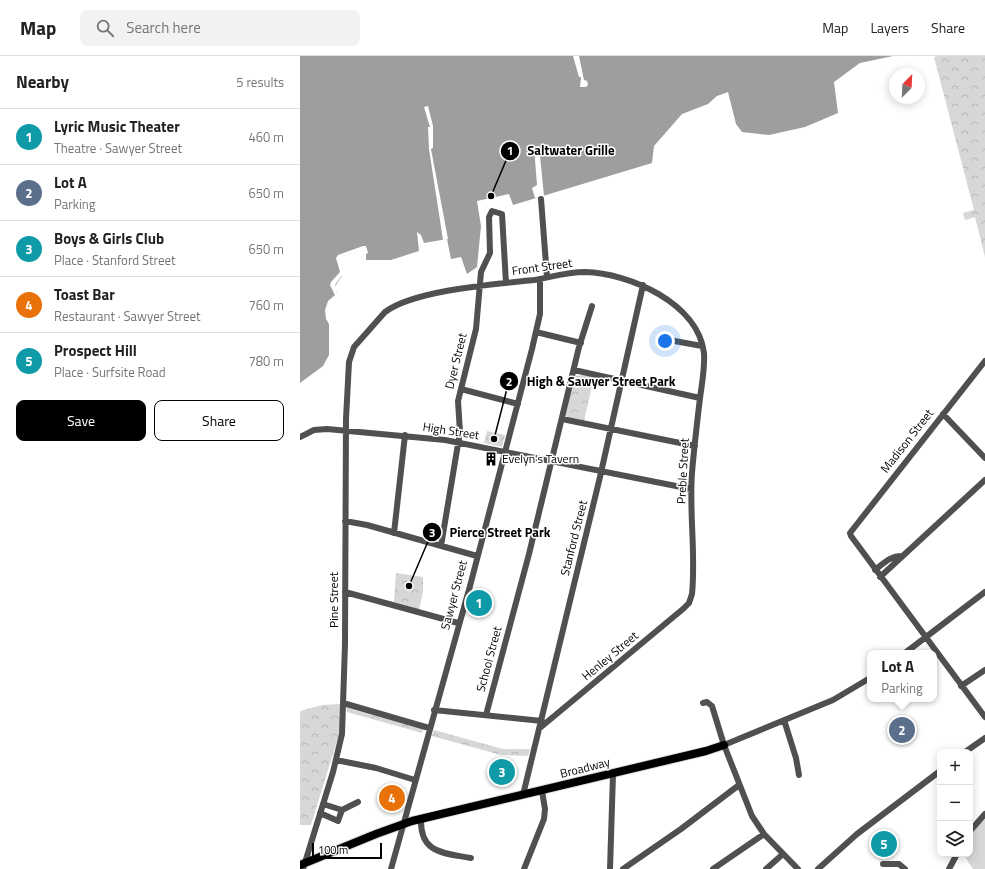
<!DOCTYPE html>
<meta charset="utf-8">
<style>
body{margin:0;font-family:"Titillium Web",sans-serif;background:#f2f2f2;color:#222}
.controls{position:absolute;right:12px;bottom:12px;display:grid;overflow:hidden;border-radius:8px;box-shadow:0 2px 10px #0003}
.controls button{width:36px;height:36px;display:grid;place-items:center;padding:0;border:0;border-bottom:1px solid #e0e0e0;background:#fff;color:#222;font:20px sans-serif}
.compass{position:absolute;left:589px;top:12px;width:36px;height:36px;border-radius:50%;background:#fff;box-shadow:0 2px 10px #0003;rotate:24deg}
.scale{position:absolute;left:12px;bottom:10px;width:70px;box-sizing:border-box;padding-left:4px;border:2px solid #000;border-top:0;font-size:11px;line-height:14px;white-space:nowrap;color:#000;-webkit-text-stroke:3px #fff;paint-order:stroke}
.you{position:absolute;left:365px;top:285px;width:14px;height:14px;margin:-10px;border:3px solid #fff;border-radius:50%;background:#1a73e8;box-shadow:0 0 0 6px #1a73e833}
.badge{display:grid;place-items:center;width:26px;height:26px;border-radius:50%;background:#000;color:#fff;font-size:13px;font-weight:700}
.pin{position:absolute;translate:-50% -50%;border:2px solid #fff;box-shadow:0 1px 4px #0006}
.popup{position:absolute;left:567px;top:594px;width:70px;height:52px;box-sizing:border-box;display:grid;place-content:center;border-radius:8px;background:#fff;filter:drop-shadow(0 1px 3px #0005);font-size:13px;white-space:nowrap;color:#767676}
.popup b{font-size:15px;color:#222}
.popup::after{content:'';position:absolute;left:50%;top:100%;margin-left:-8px;border:8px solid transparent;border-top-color:#fff}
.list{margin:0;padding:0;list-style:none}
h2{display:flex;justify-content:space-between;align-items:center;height:52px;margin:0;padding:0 16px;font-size:17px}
h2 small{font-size:13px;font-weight:400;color:#767676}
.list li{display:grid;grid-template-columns:26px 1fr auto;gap:12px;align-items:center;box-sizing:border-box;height:56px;padding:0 16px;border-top:1px solid #e0e0e0}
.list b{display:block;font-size:15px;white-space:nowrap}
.list p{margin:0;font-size:13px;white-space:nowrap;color:#767676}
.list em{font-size:13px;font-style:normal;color:#767676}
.actions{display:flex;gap:8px;padding:12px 16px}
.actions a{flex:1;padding:9px 0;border:1px solid #000;border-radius:8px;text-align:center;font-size:14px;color:#000}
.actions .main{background:#000;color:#fff}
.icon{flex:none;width:22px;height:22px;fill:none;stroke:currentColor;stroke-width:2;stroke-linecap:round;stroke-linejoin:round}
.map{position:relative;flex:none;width:685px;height:813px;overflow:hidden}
header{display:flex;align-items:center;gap:24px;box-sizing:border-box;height:56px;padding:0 20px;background:#fff;border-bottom:1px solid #e0e0e0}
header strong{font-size:19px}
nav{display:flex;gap:22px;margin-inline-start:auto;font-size:14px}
.search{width:280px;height:36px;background:#f2f2f2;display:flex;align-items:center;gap:10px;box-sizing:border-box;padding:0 14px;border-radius:8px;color:#767676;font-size:15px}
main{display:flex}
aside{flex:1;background:#fff}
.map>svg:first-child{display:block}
</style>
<header>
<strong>Map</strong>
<div class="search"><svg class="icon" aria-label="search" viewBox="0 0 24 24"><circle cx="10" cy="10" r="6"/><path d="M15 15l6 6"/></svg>Search here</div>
<nav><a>Map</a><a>Layers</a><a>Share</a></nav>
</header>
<main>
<aside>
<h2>Nearby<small>5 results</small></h2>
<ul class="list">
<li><span class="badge" style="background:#0f9aa8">1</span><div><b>Lyric Music Theater</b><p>Theatre · Sawyer Street</p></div><em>460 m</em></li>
<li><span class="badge" style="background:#5c6f8a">2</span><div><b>Lot A</b><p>Parking</p></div><em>650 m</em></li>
<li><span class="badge" style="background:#0f9aa8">3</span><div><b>Boys &amp; Girls Club</b><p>Place · Stanford Street</p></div><em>650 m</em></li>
<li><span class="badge" style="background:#e8710a">4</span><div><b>Toast Bar</b><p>Restaurant · Sawyer Street</p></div><em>760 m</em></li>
<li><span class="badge" style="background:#0f9aa8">5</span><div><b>Prospect Hill</b><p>Place · Surfsite Road</p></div><em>780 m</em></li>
</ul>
<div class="actions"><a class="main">Save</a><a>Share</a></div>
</aside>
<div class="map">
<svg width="685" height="813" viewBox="0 0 685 813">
<defs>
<pattern id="forest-crowns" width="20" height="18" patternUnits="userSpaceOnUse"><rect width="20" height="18" fill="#d7d7d7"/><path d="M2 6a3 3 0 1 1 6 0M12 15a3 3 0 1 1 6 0" fill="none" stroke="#b7b7b7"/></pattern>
</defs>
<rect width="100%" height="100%" fill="#fff"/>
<path fill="#d7d7d7" d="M685 763V813H673L663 798H670C670 780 672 775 685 763Z"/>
<path fill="url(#forest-crowns)" d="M638 0H685V201L675 161 665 164 663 157 674 154 634 1Z
M283 319 294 321 284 365 267 362 266 359 274 322 275 320Z
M187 375 205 379 202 391 184 387Z
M96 517 123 521V536L119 554 94 546Z
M40 648V675L11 769H0V655L22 649Z
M47 652 123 673 122 677 47 656Z
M134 674 203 693H230L228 700 201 699 132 680Z"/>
<path fill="#9e9e9e" d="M0 0H593L560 7 534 26 538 57 505 71 469 79 442 76 436 68 428 36 417 40 408 48 382 58 354 90 352 107 213 149 209 138 177 145 181 170 177 211 167 218 161 201 151 203 147 183 124 187 121 179 117 176 119 195 91 204H66V193L39 201 42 220 34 232 37 237 29 251 31 296 25 311 0 328Z"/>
<path fill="#fff" d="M273 0H279L284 24 287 25 288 29 286 31H280L281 21H279Z
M128 50 133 70V92L131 93 148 183 143 184 129 93 128 71H130L124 51Z
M239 90 244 140 235 142 232 132 237 129 234 91Z
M63 190H66L68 197 66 198 64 194 43 200 41 203 43 218 35 229 38 243 31 251 33 297 29 308 26 312 0 330V327L23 310 29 299V268L26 263 25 254 28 245 35 239 30 229 31 226 40 216 36 202 38 199Z"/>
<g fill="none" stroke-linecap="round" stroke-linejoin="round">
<g stroke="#dbdbdb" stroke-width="10">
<path id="major" d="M0 809 76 778 112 765 406 695 424 689"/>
</g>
<path stroke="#505050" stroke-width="6" d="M241 143 247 221
M236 276 281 287
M369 284 402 290
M685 305 550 477 551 480 685 661
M274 314 400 342
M161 333 218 348
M643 358 685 402
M262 363 395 390
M0 381 14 374 27 373 145 384 391 433
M45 465 67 469 177 500
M94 477 105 379
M141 490 160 376 158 345 176 273 181 216 190 197 189 161 192 155 202 158 206 227
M575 514C584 507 590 500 602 500
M580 521 685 424
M45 536 158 567
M605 597 685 536
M661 630 685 614
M43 647 129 672
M403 647 407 646 412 650 424 689 452 760 464 778 498 813
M134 654 242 665
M186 659 229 498 279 291 292 250
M484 664 496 702 499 719
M424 689 533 644 570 622
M665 696 685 682
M36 704 76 712 115 724
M223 739 300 421 343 229
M23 748 42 754 58 746
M20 757 38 765 42 754
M121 763C120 798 144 797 171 802
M670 775 685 758
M583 808H599L605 813
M3 813 33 716 42 678 45 588 46 363 49 306 54 291 85 256C114 234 196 228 234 224 251 221 267 216 285 216 329 217 398 247 404 297 405 312 402 327 400 342 397 367 394 392 392 417 389 457 396 498 392 538L389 547 383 553 241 671
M91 813 170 530 232 293 240 258V223
M224 813 244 763 245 753 242 735
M310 813 313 718
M323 813 381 773 439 729
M413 813 464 778
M466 813 483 798
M518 813 557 778 640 715
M649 813 657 798"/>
<use href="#major" stroke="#000" stroke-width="8"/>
</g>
<defs>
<g id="building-bare" transform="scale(1.08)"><path d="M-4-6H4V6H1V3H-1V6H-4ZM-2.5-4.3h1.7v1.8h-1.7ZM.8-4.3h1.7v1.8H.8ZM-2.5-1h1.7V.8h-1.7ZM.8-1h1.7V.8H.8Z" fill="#000" stroke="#fff" stroke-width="2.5" paint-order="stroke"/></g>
</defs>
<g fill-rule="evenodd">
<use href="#building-bare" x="191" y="403"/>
</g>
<g text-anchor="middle" stroke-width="3" stroke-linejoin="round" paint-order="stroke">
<g font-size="12" fill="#000" stroke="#fff">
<text transform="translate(242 211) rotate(-8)" y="4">Front Street</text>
<text transform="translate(156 305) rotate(-76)" y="4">Dyer Street</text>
<text transform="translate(151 375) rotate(9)" y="4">High Street</text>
<text transform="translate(607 385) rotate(-52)" y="4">Madison Street</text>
<text transform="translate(383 415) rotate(-87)" y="4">Preble Street</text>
<text transform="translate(274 482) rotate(-76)" y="4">Stanford Street</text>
<text transform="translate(154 539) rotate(-75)" y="4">Sawyer Street</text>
<text transform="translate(34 544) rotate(-90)" y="4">Pine Street</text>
<text transform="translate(310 600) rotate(-40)" y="4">Henley Street</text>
<text transform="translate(189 603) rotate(-75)" y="4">School Street</text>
<text transform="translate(285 712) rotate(-14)" y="4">Broadway</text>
</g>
<g font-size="12" fill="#000" stroke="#fff" text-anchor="start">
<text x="202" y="407">Evelyn's Tavern</text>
</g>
</g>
<path fill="none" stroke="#000" stroke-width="1.5" d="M191 140L210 95M194 383L209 325M109 530L132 476"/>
<g fill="#000" stroke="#fff" stroke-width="1.5">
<circle cx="191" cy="140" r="4"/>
<circle cx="194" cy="383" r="4"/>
<circle cx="109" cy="530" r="4"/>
<circle cx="210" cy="95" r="10"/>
<circle cx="209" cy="325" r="10"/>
<circle cx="132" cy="476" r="10"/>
</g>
<g font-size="12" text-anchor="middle" font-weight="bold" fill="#fff">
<text x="210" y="99">1</text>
<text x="209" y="330">2</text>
<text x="132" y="481">3</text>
</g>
<g font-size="13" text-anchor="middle" font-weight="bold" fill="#000" stroke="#fff" stroke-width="3" stroke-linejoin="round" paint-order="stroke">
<text x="271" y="99">Saltwater Grille</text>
<text x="301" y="330">High &amp; Sawyer Street Park</text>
<text x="200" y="481">Pierce Street Park</text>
</g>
</svg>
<div class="controls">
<button>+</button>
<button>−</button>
<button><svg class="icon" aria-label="layers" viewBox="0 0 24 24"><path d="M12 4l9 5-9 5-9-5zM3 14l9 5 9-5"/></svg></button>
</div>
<svg class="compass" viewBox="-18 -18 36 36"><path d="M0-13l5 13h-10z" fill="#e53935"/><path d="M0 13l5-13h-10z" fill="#767676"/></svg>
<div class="scale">100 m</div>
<div class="you"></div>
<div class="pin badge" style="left:179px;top:547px;background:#0f9aa8">1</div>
<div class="pin badge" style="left:602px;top:674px;background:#5c6f8a">2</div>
<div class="popup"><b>Lot A</b>Parking</div>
<div class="pin badge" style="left:202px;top:716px;background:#0f9aa8">3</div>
<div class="pin badge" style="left:92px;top:742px;background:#e8710a">4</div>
<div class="pin badge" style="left:584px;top:788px;background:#0f9aa8">5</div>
</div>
</main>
